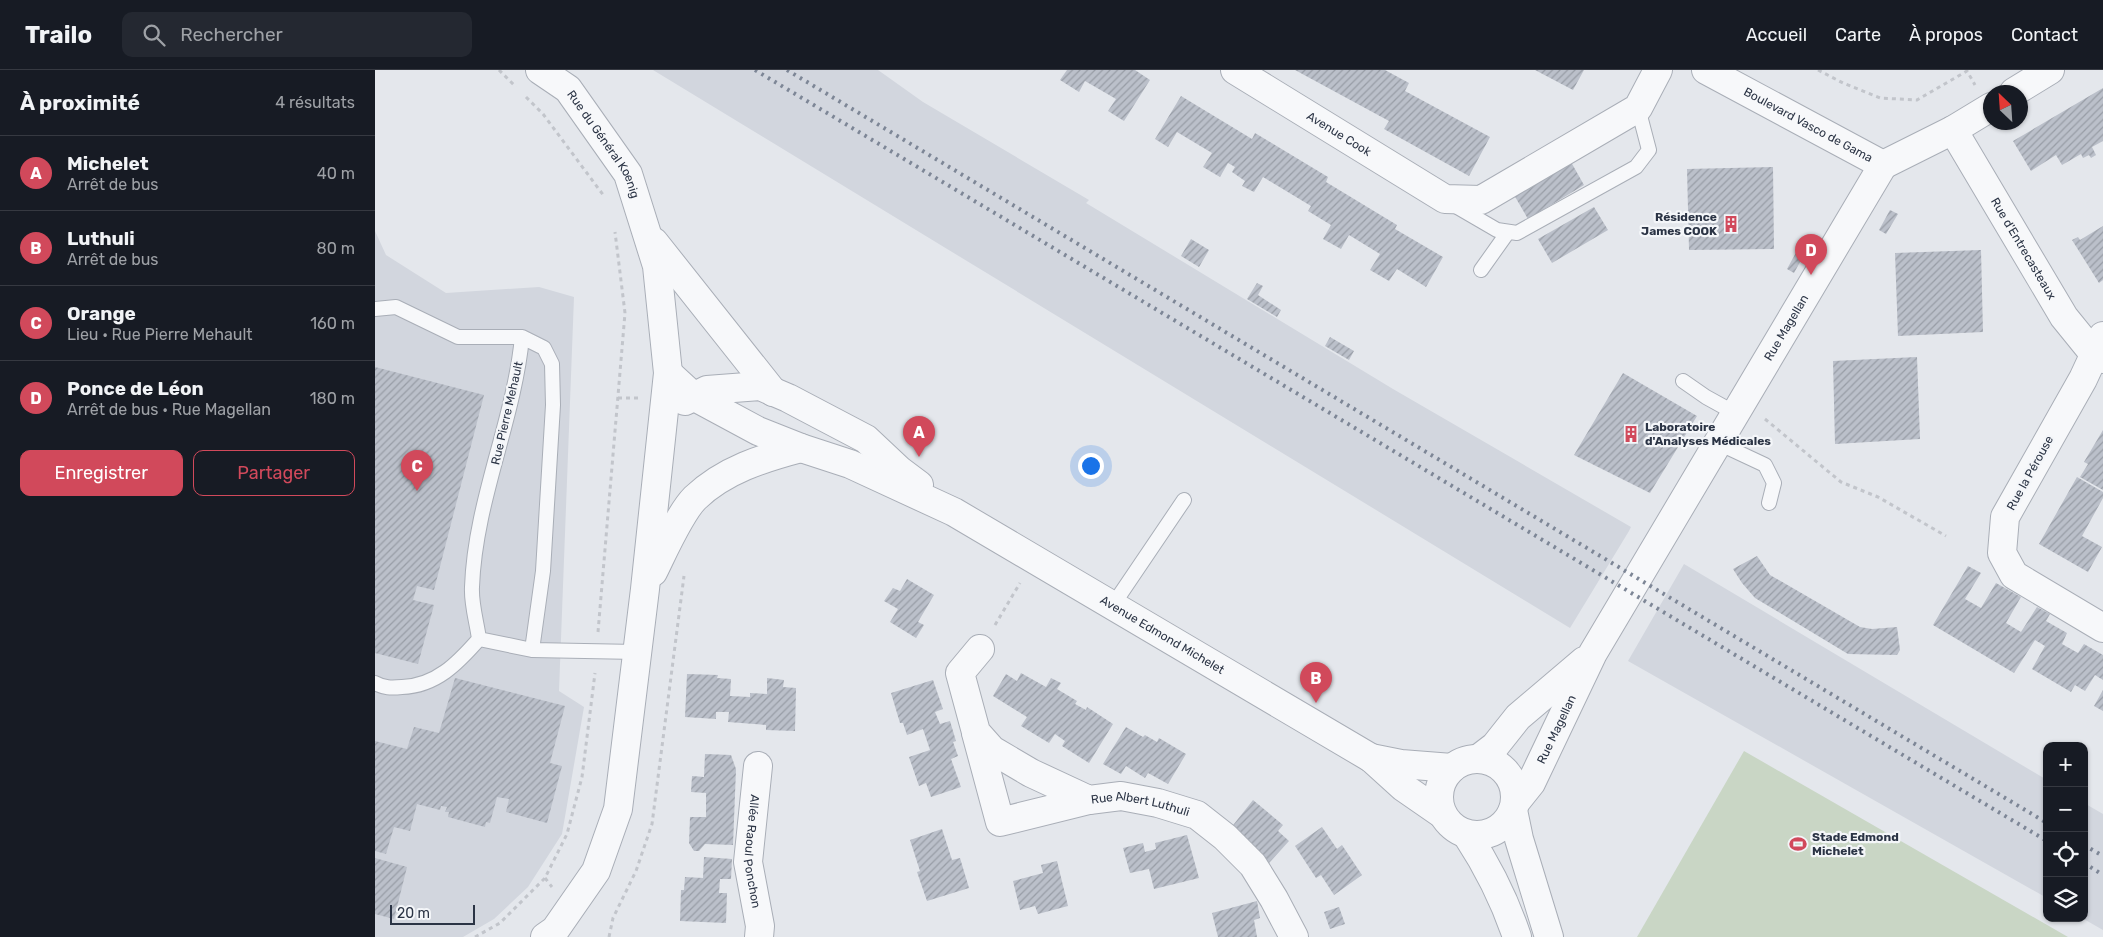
<!DOCTYPE html>
<html lang="fr">
<meta charset="utf-8">
<style>
body{margin:0;font-family:Rubik,sans-serif;background:#242831;color:#f1f3f6}
.controls{position:absolute;right:15px;bottom:15px;display:grid;overflow:hidden;border-radius:10px;box-shadow:0 1px 4px #0004}
.controls button{width:45px;height:45px;display:grid;place-items:center;padding:0;border:0;border-bottom:1px solid #363941;background:#171b24;color:#f1f3f6;font:25px sans-serif}
.compass{position:absolute;left:1608px;top:15px;width:45px;height:45px;border-radius:50%;background:#171b24;box-shadow:0 1px 4px #0004;rotate:335deg}
.scale{position:absolute;left:15px;bottom:12px;width:85px;box-sizing:border-box;padding-left:5px;border:2px solid #2b3445;border-top:0;font-size:14px;line-height:18px;white-space:nowrap;color:#2b3445;-webkit-text-stroke:4px #f4f6f9;paint-order:stroke}
.you{position:absolute;left:715px;top:395px;width:18px;height:18px;margin:-12px;border:4px solid #fff;border-radius:50%;background:#1a73e8;box-shadow:0 0 0 8px #1a73e833}
.badge{display:grid;place-items:center;width:32px;height:32px;border-radius:50%;background:#d1495b;color:#fff;font-size:16px;font-weight:700}
.pin{position:absolute;translate:-50% -41px;filter:drop-shadow(0 1px 2px #0008)}
.pin::after{content:'';position:absolute;top:26px;width:18px;height:15px;background:inherit;clip-path:polygon(0 0,100% 0,50% 100%)}
.list{margin:0;padding:0;list-style:none}
h2{display:flex;justify-content:space-between;align-items:center;height:65px;margin:0;padding:0 20px;font-size:21px}
h2 small{font-size:16px;font-weight:400;color:#9ea1a6}
.list li{display:grid;grid-template-columns:32px 1fr auto;gap:15px;align-items:center;box-sizing:border-box;height:75px;padding:0 20px;border-top:1px solid #363941}
.list b{display:block;font-size:19px;white-space:nowrap}
.list p{margin:0;font-size:16px;white-space:nowrap;color:#9ea1a6}
.list em{font-size:16px;font-style:normal;color:#9ea1a6}
.actions{display:flex;gap:10px;padding:15px 20px}
.actions a{flex:1;padding:11px 0;border:1px solid #d1495b;border-radius:10px;text-align:center;font-size:18px;color:#d1495b}
.actions .main{background:#d1495b;color:#fff}
.icon{flex:none;width:28px;height:28px;fill:none;stroke:currentColor;stroke-width:2;stroke-linecap:round;stroke-linejoin:round}
.map{position:relative;flex:none;width:1728px;height:867px;overflow:hidden}
header{display:flex;align-items:center;gap:30px;box-sizing:border-box;height:70px;padding:0 25px;background:#171b24;border-bottom:1px solid #363941}
header strong{font-size:24px}
nav{display:flex;gap:28px;margin-inline-start:auto;font-size:18px}
.search{width:350px;height:45px;background:#242831;display:flex;align-items:center;gap:12px;box-sizing:border-box;padding:0 18px;border-radius:10px;color:#9ea1a6;font-size:19px}
main{display:flex}
aside{flex:1;background:#171b24}
.map>svg:first-child{display:block}
</style>
<header>
<strong>Trailo</strong>
<div class="search"><svg class="icon" aria-label="search" viewBox="0 0 24 24"><circle cx="10" cy="10" r="6"/><path d="M15 15l6 6"/></svg>Rechercher</div>
<nav><a>Accueil</a><a>Carte</a><a>À propos</a><a>Contact</a></nav>
</header>
<main>
<aside>
<h2>À proximité<small>4 résultats</small></h2>
<ul class="list">
<li><span class="badge">A</span><div><b>Michelet</b><p>Arrêt de bus</p></div><em>40 m</em></li>
<li><span class="badge">B</span><div><b>Luthuli</b><p>Arrêt de bus</p></div><em>80 m</em></li>
<li><span class="badge">C</span><div><b>Orange</b><p>Lieu · Rue Pierre Mehault</p></div><em>160 m</em></li>
<li><span class="badge">D</span><div><b>Ponce de Léon</b><p>Arrêt de bus · Rue Magellan</p></div><em>180 m</em></li>
</ul>
<div class="actions"><a class="main">Enregistrer</a><a>Partager</a></div>
</aside>
<div class="map">
<svg width="1728" height="867" viewBox="0 0 1728 867">
<defs>
<pattern id="building-hatch" width="6" height="6" patternUnits="userSpaceOnUse" patternTransform="scale(1.25)"><rect width="6" height="6" fill="#bbc0ca"/><path d="M-1 1l2-2M0 6l6-6M5 7l2-2" fill="none" stroke="#989da6"/></pattern>
</defs>
<rect width="100%" height="100%" fill="#e4e7ec"/>
<path fill="#d2d6de" d="M278 0H503L548 32 714 130 711 133 1018 319 1256 457 1254 461 1195 558Z
M0 161 11 185 71 223 164 217 199 227 184 621 209 637 187 764 153 817 119 849 88 867H0Z
M1309 494 1672 710V828L1253 591Z
M1709 733 1728 744V860L1707 848H1709Z"/>
<path fill="#c9d6c5" d="M1369 681 1693 867H1262Z"/>
<path fill="url(#building-hatch)" d="M692 0H760L775 10 749 51 733 41 741 29 710 11 704 22 685 10Z
M920 0H1010L1034 13 1030 21 1115 67 1094 106 1009 59 1014 51Z
M1160 0H1209L1198 20Z
M1728 18V71L1717 77 1721 85 1716 88 1714 85 1708 88 1706 84 1687 95 1681 85 1656 101 1638 71Z
M806 26 877 69 880 63 953 107 951 112 1022 155 1020 159 1068 187 1051 217 1022 199 1014 211 995 200 1005 184 974 165 966 179 948 169 956 155 933 141 936 136 888 107 879 122 867 116 870 111 857 102 860 97 853 93 845 107 828 97 837 83 802 62 793 77 780 69Z
M1196 92 1209 115 1153 149 1139 125Z
M1398 97 1399 179 1314 180 1312 99Z
M1219 137 1233 160 1177 193 1163 169Z
M1515 140 1523 144 1511 164 1504 160Z
M1728 156V210L1724 213 1697 170 1703 167 1705 170Z
M816 169 834 180 824 197 806 186Z
M1423 179 1430 183 1419 203 1412 199Z
M1606 180 1608 262 1523 266 1520 183Z
M882 213 888 216 883 225 906 240 902 247 872 229Z
M955 267 979 281 974 290 950 276Z
M1542 287 1545 369 1460 374 1458 291Z
M0 297 109 325 59 520 42 516 38 530 59 535 43 594 0 583Z
M1248 303 1322 346 1275 423 1199 385Z
M1728 360V420L1705 407 1713 394 1709 392Z
M1702 407 1728 422V428L1707 466 1727 477 1713 502 1664 474Z
M1382 486 1395 505 1485 557 1497 559 1522 557 1525 580 1522 585 1473 584 1380 528 1367 513 1358 499Z
M1593 496 1606 503 1590 529 1606 538 1621 513 1646 527 1631 553 1646 562 1662 537 1675 544 1671 551 1692 563 1687 574 1703 583 1709 574 1728 585V610L1720 605 1710 621 1700 615 1696 622 1657 599 1670 576 1660 570 1639 603 1558 555Z
M532 509 559 525 543 552 549 555 541 568 515 552 523 539 509 531 518 518 525 521Z
M646 603 671 617 676 608 686 613 682 619 702 631 700 634 711 640 712 637 738 654 714 693 687 676 690 671 680 664 674 673 646 656 652 647 618 626 631 604 642 611Z
M312 604 343 605 342 608 356 609 355 626 375 627V623L392 624V608L409 610 408 617 421 618 420 661 391 660V655L353 652 354 642H341V649L310 647Z
M80 608 190 636 175 693 187 696 172 753 131 742 134 729 122 727 115 753 111 752 110 757 73 747 74 742H70L72 737 66 736 65 740 42 734 35 761 19 757 11 784 0 781V671L32 679 39 657 64 663Z
M558 610 568 639 560 642 565 654 575 651 581 671 578 672 583 686 576 689 586 717 556 727 551 713 544 716 534 687 555 680 548 659 532 665 528 653H525L516 623Z
M1728 620V641L1719 636Z
M751 657 768 667 770 665 782 672 784 668 811 684 793 714 773 703 770 708 751 696 746 704 728 694Z
M330 684 356 685 361 699 358 775 330 774 324 781H319L314 773 315 747H331V723L316 722 317 706 329 707Z
M878 730 908 755 903 761 914 771 894 793 855 759Z
M947 757 962 779 967 775 987 805 959 825 946 805 941 808 920 776Z
M567 759 577 790 585 788 594 818 552 831 542 802 545 801 535 770Z
M812 765 824 808 779 819 774 799 755 803 748 778 768 773 770 782 781 779 780 773Z
M329 787 357 789 356 809H345L344 823H352L351 853 305 851 306 820H309L310 807 328 808Z
M0 788 32 797 19 849 0 844Z
M682 791 693 836 663 844 660 836 645 840 638 811 668 803 666 795Z
M882 831 885 848 879 850 882 867H843L837 843Z
M964 837 970 854 955 859 949 842Z"/>
<g fill="none" stroke-linecap="round" stroke-linejoin="round">
<g stroke="#a9aeb7" stroke-width="16">
<path id="lane" d="M1079 135 1122 160 1142 163 1261 97 1274 80 1263 38
M1106 200 1133 162
M0 239 21 237 83 267H147C139 351 100 431 97 517 96 534 102 553 104 569
M147 267 169 278 177 294 178 335 168 501 157 580
M1308 311 1331 327 1360 343
M1343 373 1390 395 1399 413 1394 433
M738 535 809 430
M104 569 157 580 262 582
M0 613C9 618 16 618 27 617 61 616 83 593 104 569"/>
</g>
<g stroke="#a9aeb7" stroke-width="30">
<g id="street">
<path id="s1" d="M165 0 193 19 253 104 282 196 293 303 270 519 243 739 221 801 180 860 170 867"/>
<path id="s2" d="M860 0 1070 129 1106 130 1263 38 1283 0"/>
<path id="s3" d="M1331 0 1508 95"/>
<path d="M1639 22 1675 0"/>
<path id="s4" d="M1578 60 1689 247 1719 284 1728 289"/>
<path d="M1508 95 1578 60 1616 37"/>
<path d="M279 172 398 322"/>
<path d="M1728 266 1708 309 1630 447 1627 483 1639 505 1728 558"/>
<path id="s5" d="M293 303 318 326 383 361 426 378 475 394 579 442 996 688 1028 717 1067 744"/>
<path d="M310 331 332 320 385 316 413 328 491 369 524 400 544 415"/>
<path d="M278 502C288 482 305 443 320 428 349 400 388 388 426 378"/>
<path id="s6" d="M605 579 585 603 601 662 617 680 656 703 714 730 746 726 783 733 822 745 850 767 878 795 899 829 919 867"/>
<path d="M601 663 625 752 714 730"/>
<path d="M996 688 1026 694 1077 698"/>
<circle cx="1102" cy="727" r="38"/>
<path d="M1103 689 1120 676 1143 647 1209 591"/>
<path id="s7" d="M383 696 373 792 385 856 384 867"/>
<path id="s8" d="M1140 733 1156 713 1218 583 1508 95"/>
<path d="M1138 740 1144 769 1174 867"/>
<path d="M1092 765C1113 797 1130 831 1142 867"/>
</g>
</g>
<path stroke="#c2c5cb" stroke-width="3" stroke-dasharray="4 4" stroke-linecap="butt" d="M124 0 141 17
M1443 0 1468 13 1505 28 1542 30 1592 1 1600 15
M151 27 168 44 229 126
M243 328H263
M1390 349 1466 412 1503 427 1571 466
M620 555 645 513
M223 562 250 243 240 162
M170 808 177 817
M100 867 125 853 170 808 192 764 207 707 220 603
M234 867 238 848 261 801 277 754 309 506"/>
<use href="#lane" stroke="#f7f8fa" stroke-width="14"/>
<use href="#street" stroke="#f7f8fa" stroke-width="28"/>
<path stroke="#7d8696" stroke-width="4" stroke-dasharray="2.5 5" stroke-linecap="butt" d="M380 0 1672 771
M412 0 1672 753
M1709 775 1728 786
M1709 793 1728 805"/>
</g>
<defs>
<g id="building-bare" transform="scale(1.35)"><path d="M-4-6H4V6H1V3H-1V6H-4ZM-2.5-4.3h1.7v1.8h-1.7ZM.8-4.3h1.7v1.8H.8ZM-2.5-1h1.7V.8h-1.7ZM.8-1h1.7V.8H.8Z" fill="#d1495b" stroke="#f4f6f9" stroke-width="2.5" paint-order="stroke"/></g>
<g id="stadium-bare" transform="scale(1.35)"><path d="M0-5a6.5 5 0 1 0 0 10a6.5 5 0 1 0 0-10ZM-3.5-1.8h7v3.6h-7Z" fill="#d1495b" stroke="#f4f6f9" stroke-width="2.5" paint-order="stroke"/></g>
</defs>
<g fill-rule="evenodd">
<use href="#building-bare" x="1356" y="154"/>
<use href="#building-bare" x="1256" y="364"/>
<use href="#stadium-bare" x="1423" y="774"/>
</g>
<g text-anchor="middle" stroke-width="4.5" stroke-linejoin="round" paint-order="stroke">
<g font-size="12" fill="#2b3445" stroke="#f4f6f9">
<text dy="4" stroke="none"><textPath href="#s3" startOffset="116">Boulevard Vasco de Gama</textPath></text>
<text dy="4" stroke="none"><textPath href="#s2" startOffset="122">Avenue Cook</textPath></text>
<text dy="4" stroke="none"><textPath href="#s1" startOffset="100">Rue du Général Koenig</textPath></text>
<text dy="4" stroke="none"><textPath href="#s4" startOffset="138">Rue d'Entrecasteaux</textPath></text>
<text dy="4" stroke="none"><textPath href="#s8" startOffset="548">Rue Magellan</textPath></text>
<text transform="translate(132 343) rotate(-77)" y="4">Rue Pierre Mehault</text>
<text transform="translate(1655 403) rotate(-61)" y="4">Rue la Pérouse</text>
<text dy="4" stroke="none"><textPath href="#s5" startOffset="562">Avenue Edmond Michelet</textPath></text>
<text dy="4" stroke="none"><textPath href="#s8" startOffset="85">Rue Magellan</textPath></text>
<text dy="4" stroke="none"><textPath href="#s6" startOffset="278">Rue Albert Luthuli</textPath></text>
<text dy="4" stroke="none"><textPath href="#s7" startOffset="86">Allée Raoul Ponchon</textPath></text>
</g>
<g font-size="12" font-weight="bold" fill="#2b3445" stroke="#f4f6f9" text-anchor="start">
<text x="1342" y="151" text-anchor="end">Résidence<tspan x="1342" dy="14">James COOK</tspan></text>
<text x="1270" y="361">Laboratoire<tspan x="1270" dy="14">d'Analyses Médicales</tspan></text>
<text x="1437" y="771">Stade Edmond<tspan x="1437" dy="14">Michelet</tspan></text>
</g>
</g>
</svg>
<div class="controls">
<button>+</button>
<button>−</button>
<button><svg class="icon" aria-label="locate" viewBox="0 0 24 24"><circle cx="12" cy="12" r="6"/><path d="M12 2v4M12 18v4M2 12h4M18 12h4"/></svg></button>
<button><svg class="icon" aria-label="layers" viewBox="0 0 24 24"><path d="M12 4l9 5-9 5-9-5zM3 14l9 5 9-5"/></svg></button>
</div>
<svg class="compass" viewBox="-18 -18 36 36"><path d="M0-13l5 13h-10z" fill="#e53935"/><path d="M0 13l5-13h-10z" fill="#9ea1a6"/></svg>
<div class="scale">20 m</div>
<div class="you"></div>
<div class="pin badge" style="left:544px;top:387px">A</div>
<div class="pin badge" style="left:941px;top:633px">B</div>
<div class="pin badge" style="left:42px;top:421px">C</div>
<div class="pin badge" style="left:1436px;top:205px">D</div>
</div>
</main>
